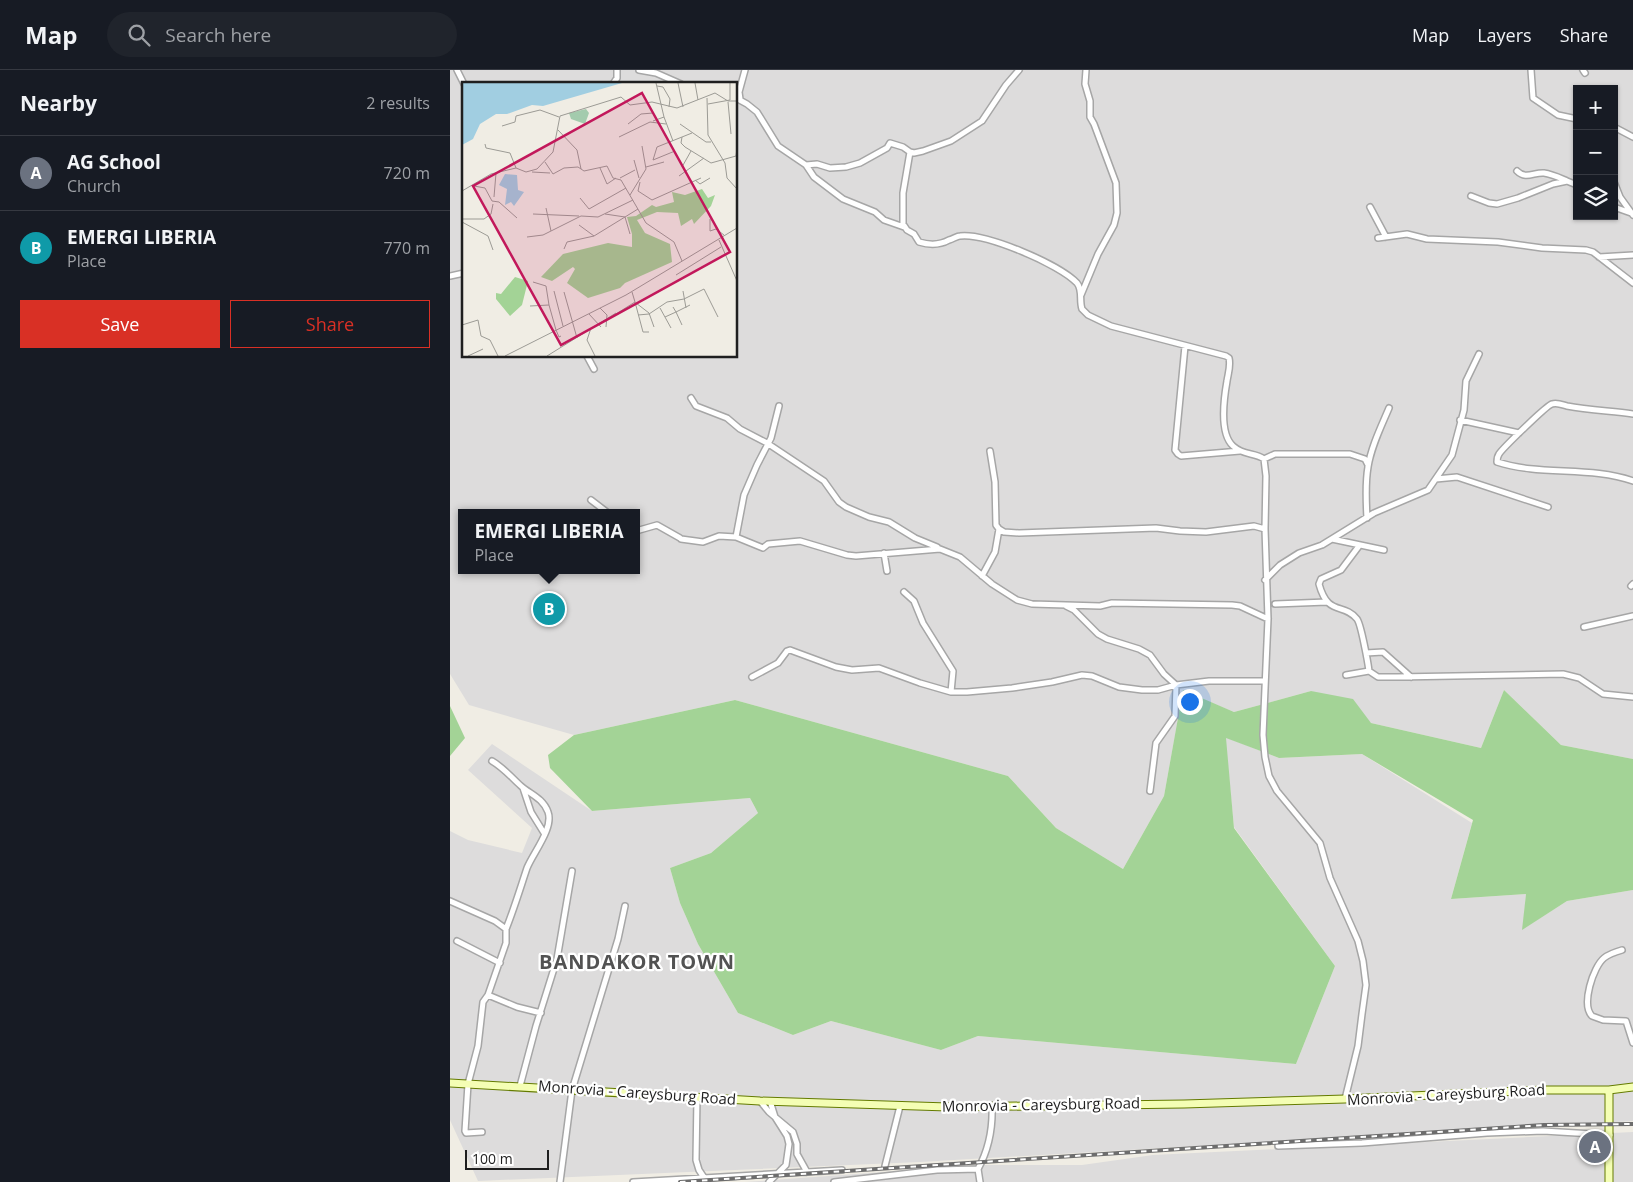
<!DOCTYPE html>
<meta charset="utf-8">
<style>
body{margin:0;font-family:"Open Sans",sans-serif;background:#20242c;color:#f1f3f6}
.controls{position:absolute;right:15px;top:15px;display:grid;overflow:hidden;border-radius:0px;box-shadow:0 1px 4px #0004}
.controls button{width:45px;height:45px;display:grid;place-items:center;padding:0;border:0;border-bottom:1px solid #363941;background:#171b24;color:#f1f3f6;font:25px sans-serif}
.scale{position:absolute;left:15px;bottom:12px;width:84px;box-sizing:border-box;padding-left:5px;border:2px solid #1f1f1f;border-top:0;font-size:14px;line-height:18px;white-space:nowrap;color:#1f1f1f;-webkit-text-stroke:4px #fff;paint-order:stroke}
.you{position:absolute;left:739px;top:631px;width:18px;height:18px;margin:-12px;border:4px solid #fff;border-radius:50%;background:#1a73e8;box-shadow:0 0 0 8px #1a73e833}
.badge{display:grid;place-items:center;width:32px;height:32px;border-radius:50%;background:#d93025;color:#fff;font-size:16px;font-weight:700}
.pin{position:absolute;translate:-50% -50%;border:2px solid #fff;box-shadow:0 1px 5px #0006}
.popup{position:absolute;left:8px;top:439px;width:182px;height:65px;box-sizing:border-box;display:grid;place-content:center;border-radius:0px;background:#171b24;filter:drop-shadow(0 1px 4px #0005);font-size:16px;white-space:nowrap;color:#9ea1a6}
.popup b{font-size:19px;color:#f1f3f6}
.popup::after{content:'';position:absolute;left:50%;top:100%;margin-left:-10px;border:10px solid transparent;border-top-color:#171b24}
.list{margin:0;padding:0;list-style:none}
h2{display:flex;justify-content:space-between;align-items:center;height:65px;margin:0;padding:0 20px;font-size:21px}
h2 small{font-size:16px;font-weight:400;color:#9ea1a6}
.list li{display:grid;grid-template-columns:32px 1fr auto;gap:15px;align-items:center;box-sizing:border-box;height:75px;padding:0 20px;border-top:1px solid #363941}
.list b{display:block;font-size:19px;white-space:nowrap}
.list p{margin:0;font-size:16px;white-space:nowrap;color:#9ea1a6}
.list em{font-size:16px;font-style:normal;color:#9ea1a6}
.actions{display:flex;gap:10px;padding:15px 20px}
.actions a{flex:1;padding:11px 0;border:1px solid #d93025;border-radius:0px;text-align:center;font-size:18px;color:#d93025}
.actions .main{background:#d93025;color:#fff}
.icon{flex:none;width:28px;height:28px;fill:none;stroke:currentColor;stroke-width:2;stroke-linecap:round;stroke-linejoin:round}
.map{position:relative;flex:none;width:1183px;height:1112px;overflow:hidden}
header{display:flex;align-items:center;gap:30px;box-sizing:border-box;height:70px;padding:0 25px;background:#171b24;border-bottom:1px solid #363941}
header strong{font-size:24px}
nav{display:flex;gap:28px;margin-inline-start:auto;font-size:18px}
.search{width:350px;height:45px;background:#20242c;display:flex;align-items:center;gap:12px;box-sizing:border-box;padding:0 18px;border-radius:28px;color:#9ea1a6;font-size:19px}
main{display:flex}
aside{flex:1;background:#171b24}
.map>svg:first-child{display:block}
</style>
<header>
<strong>Map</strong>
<div class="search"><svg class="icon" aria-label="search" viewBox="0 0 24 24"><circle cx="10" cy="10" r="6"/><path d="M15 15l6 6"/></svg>Search here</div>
<nav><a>Map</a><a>Layers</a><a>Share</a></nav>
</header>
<main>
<aside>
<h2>Nearby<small>2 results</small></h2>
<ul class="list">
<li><span class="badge" style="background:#6b7280">A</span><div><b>AG School</b><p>Church</p></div><em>720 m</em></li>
<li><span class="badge" style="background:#0f9aa8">B</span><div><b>EMERGI LIBERIA</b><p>Place</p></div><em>770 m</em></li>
</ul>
<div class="actions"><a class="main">Save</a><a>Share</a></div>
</aside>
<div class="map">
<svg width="1183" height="1112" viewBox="0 0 1183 1112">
<rect width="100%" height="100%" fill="#f0ede4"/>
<path fill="#dddcdc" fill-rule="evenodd" d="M0 0H1183V689L1111 675 1054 620 1031 678 921 653 861 621 784 642 733 621 714 726 673 799 606 758 558 706 285 630 124 665 19 635 0 604ZM14 14H286V286H14ZM1127 19H1164V146H1127ZM12 443H186V500H12Z
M775 667 829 688 912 684 1022 753 1001 829 1076 824 1073 859 1117 831 1183 820V1051L470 1092 28 1111 0 1050V761L18 770 72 783 82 758 18 700 42 674 142 741 300 728 308 743 261 783 220 798 230 833 248 874 288 943 343 965 381 951 491 980 528 966 846 994 885 896 784 757Z
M1183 1062V1112H295L532 1095H632L703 1085Z"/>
<path fill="#a3d396" d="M733 620 784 642 861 621 903 629 921 653 1031 678 1054 620 1111 675 1183 689V820L1117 831 1072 860 1076 824 1001 829 1023 750 912 684 829 688 776 668 784 758 885 896 846 994 528 966 491 980 381 951 343 965 288 943 248 874 230 833 220 798 261 783 308 743 300 728 142 741 100 698 98 685 124 665 285 630 558 706 606 758 673 799 714 726Z
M0 636 15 668 0 686Z"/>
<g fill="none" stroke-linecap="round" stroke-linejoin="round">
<g stroke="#a6a6a6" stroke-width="8">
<path id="street" d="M7 0 14 14
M189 0 206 3 231 14
M1081 0 1083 28 1108 45 1127 49
M1133 0 1135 3
M163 14 167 8V0
M286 28 297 34 307 42 328 76 356 95 367 94 380 98 396 97 410 93 437 78 440 73 453 77 460 82 464 83 473 81 501 71 532 51 556 15 569 0
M290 29 289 22 295 0
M1164 57 1183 67
M460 82 453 123V154L457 160 464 164 469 172C479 175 490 175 499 170 503 169 507 166 510 166 536 163 609 194 627 213 633 220 629 231 632 239L638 245 661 256 776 286 779 288C781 296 778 304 777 311 774 328 769 363 783 376 794 386 804 382 814 389L816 406 815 459 818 549 813 665 815 687 819 706 827 721 870 773 880 808 908 871 913 891 916 915 912 944 908 976 895 1029
M356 95 364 107 393 129 425 142 434 150 454 157
M1067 101C1076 110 1084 102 1094 103 1102 104 1110 108 1117 111
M1164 112 1170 127 1183 145
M1021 126 1039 133 1047 134 1068 128 1103 114 1117 111 1127 115
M920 137 936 167
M1164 137 1181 143
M928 168 957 164 977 169 1048 172 1092 178 1136 180 1143 182 1183 213
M1149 187 1183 185
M0 206 14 203
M631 225 648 184 664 155 667 143 666 113 644 54 640 47V31L635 14 636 0
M735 276 725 380 728 384 731 386 790 381
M137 286 144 299
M241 328 246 336 277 348 290 359 317 373 374 411 389 432 396 437 419 447 439 452 465 468 487 477
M1183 344C1161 341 1139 340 1117 336 1113 335 1107 332 1102 334 1097 335 1053 378 1049 384 1047 387 1047 388 1047 392 1091 406 1140 396 1183 411
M1010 350 1069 363
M540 381 545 412 546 455 549 459 554 462 569 463 706 458 730 461 756 462 804 456 815 459
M814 389 825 384H900L915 389 918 395
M986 409 1007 407 1098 437
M141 430 158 443
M917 448C916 431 915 414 918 397 921 377 931 357 939 338
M186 461 207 455 230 468
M286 467 294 425 307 395 321 368 329 336
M231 469 253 472 269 466 286 467 313 478 318 474 350 471 397 485 406 486 490 479 510 487 542 514 567 530 582 534 650 536 662 533 782 535 790 536 818 549
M882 469 934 480
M909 476 891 500 871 509 869 514C878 547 893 532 907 549 911 554 918 593 919 601L928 607H947L1113 604 1129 608 1153 624 1183 627
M434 483 437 501
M532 506 545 482 549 459
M815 510 830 495 849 483 872 475 924 443 978 420 1002 385 1014 340 1016 311 1029 284
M1181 516 1183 514
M454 522 464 531 473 553 503 601 501 622
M825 534 877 532
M616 536 624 540 648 564 657 569 689 579 700 585 714 604 726 615 725 646 706 673 700 721
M1134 557 1183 546
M916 583 933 582 961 607
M896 605 919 601
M302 607 328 593 337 581 340 580 386 597 402 600 429 598 470 613 501 622H517L562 618 602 612 632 605 642 606 669 617 692 620H708L726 615 759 611H815
M42 691C54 698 61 707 71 716 80 724 93 728 98 742 104 758 83 783 77 798 70 819 64 839 56 859
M73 718 81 742 94 763
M0 831 45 851 56 859V873L38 925 33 932 28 976 18 1014 15 1061 16 1063 32 1062
M7 871 50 893
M1172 880C1165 882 1159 884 1154 888 1143 897 1131 935 1142 946L1153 950 1176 951 1183 973
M38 925 67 937 91 943
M70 1016 86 956 107 889 122 801
M247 1027 246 1090 249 1100 257 1112
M310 1031 319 1042 343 1062 347 1074V1084L357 1102
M828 1076 912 1073 1037 1063 1093 1061 1160 1065
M435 1096 450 1036
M528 1099 530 1112
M110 1112 122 1020 168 869 175 836
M183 1112 392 1100
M319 1112 336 1095 339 1074 337 1066 325 1047 320 1031
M384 1112 487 1100 528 1099C539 1079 543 1059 542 1035"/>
</g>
<g stroke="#647b00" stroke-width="9">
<path id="secondary" d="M0 1013 310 1031 498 1037 734 1034 895 1029 1095 1020H1159L1183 1017
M1159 1112V1020"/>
</g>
<use href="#street" stroke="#fff" stroke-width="5"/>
<use href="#secondary" stroke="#f4feb4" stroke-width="7"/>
<g stroke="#6d6d6d" stroke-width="4">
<path id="rail" d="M230 1112 1094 1055 1183 1054"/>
</g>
<use href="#rail" stroke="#fff" stroke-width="2" stroke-dasharray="5.5" stroke-linecap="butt"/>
</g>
<g text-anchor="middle" stroke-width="4.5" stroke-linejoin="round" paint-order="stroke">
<g font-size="15" fill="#1f1f1f" stroke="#fff">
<text transform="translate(187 1023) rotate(4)" y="5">Monrovia - Careysburg Road</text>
<text transform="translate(996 1025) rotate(-3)" y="5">Monrovia - Careysburg Road</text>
<text transform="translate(591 1035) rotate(-1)" y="5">Monrovia - Careysburg Road</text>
</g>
<g font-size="20" font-weight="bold" letter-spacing="1" fill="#525252" stroke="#fff">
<text x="187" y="899">BANDAKOR TOWN</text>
</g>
</g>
<g transform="translate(12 12)">
<rect width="275" height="275" fill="#f0ede4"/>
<path d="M240 107 246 116 253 113 249 124 232 142 230 137 219 144 216 131 195 130 175 138 183 151 208 162 210 180 163 201 158 206 126 216 105 201 113 187 111 185 90 199 79 195 101 172 146 161 170 165V152L165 135 174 134 190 123 194 125 212 120 210 110 223 113ZM53 195 66 199 60 223 48 234 34 217V211L39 212Z" fill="#a3d396"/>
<path d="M124 27 127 31 123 42 109 37 107 31Z" fill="#a3cbad"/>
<path d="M0 1H160L81 24 70 23 45 32H34L18 42 11 57 0 63ZM43 92 55 93 56 108 62 110 52 124 49 120 43 123 45 107 37 103Z" fill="#a1cee1"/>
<path fill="none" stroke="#9c9b95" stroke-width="1" d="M194 1 202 35M216 1 221 25M233 1 236 18M195 4 201 5 208 17 207 25M245 16 246 53 263 81 265 96 275 107M266 20 269 52M246 22 268 18V1M191 39 202 35 211 59M166 42 179 32 191 31M218 42 244 60H249M40 44 53 40 54 34 78 28 97 35M96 48 115 68 119 87M157 55 188 40 204 42M220 55 219 61 223 65 249 81 274 74 275 66M23 62 24 66 48 71 54 86M172 78 177 96M191 78 195 65 230 51M191 78 213 69M83 80 91 92 102 86 116 85 122 89 145 84 151 96 159 98 184 141 212 160 220 179M184 85 202 80M220 85 229 69M138 86 145 102 154 96M70 90 88 91M217 94 242 76M158 96 173 88M233 98 238 102 248 96M178 100 176 109 190 118 239 96M12 104 23 106 30 119 37 120 55 136M0 109 29 92 54 86 64 90 75 87 91 70 98 34 159 15 168 23 190 20 215 26 253 11 266 19H275M168 113 184 87 180 64M32 115 34 91M118 116 127 127 164 106M84 126 89 149M71 132 117 134M143 132 163 135 168 152M0 137H22L29 132 31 122M248 137V149L254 147 262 153M0 140 26 154 31 168M117 143 132 154M81 153 119 134 136 135 171 118M65 155 81 153M257 158 275 199M102 167 105 160 132 154 176 127M214 193 259 165M71 200 84 204 87 223M92 209 101 244M221 209 224 226M102 210 115 256M173 220 181 250H187M174 221 187 231 192 245M68 224 87 223 94 248 97 255 99 254M138 226 145 233 144 245M198 226 209 246M127 232 139 245M176 233 187 232 205 220 222 217 242 207 256 235M203 235 214 230 211 225M146 237 173 220 170 210M0 243 16 238 19 254 28 258 36 274M220 243 214 230 228 223M129 246 125 258 133 274M6 274 21 267M43 274 164 213 275 146M85 274 154 231"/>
<path fill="#c2185b" fill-opacity="0.15" stroke="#c2185b" stroke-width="2.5" d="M180 11 268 170 99 263 11 104Z"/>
<rect width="275" height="275" fill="none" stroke="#1f1f1f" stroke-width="2.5"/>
</g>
</svg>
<div class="controls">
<button>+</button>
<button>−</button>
<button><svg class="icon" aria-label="layers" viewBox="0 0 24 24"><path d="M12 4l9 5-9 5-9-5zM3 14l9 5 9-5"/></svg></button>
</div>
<div class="scale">100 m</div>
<div class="you"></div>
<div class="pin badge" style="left:1145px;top:1077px;background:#6b7280">A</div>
<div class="pin badge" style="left:99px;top:539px;background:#0f9aa8">B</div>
<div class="popup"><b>EMERGI LIBERIA</b>Place</div>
</div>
</main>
